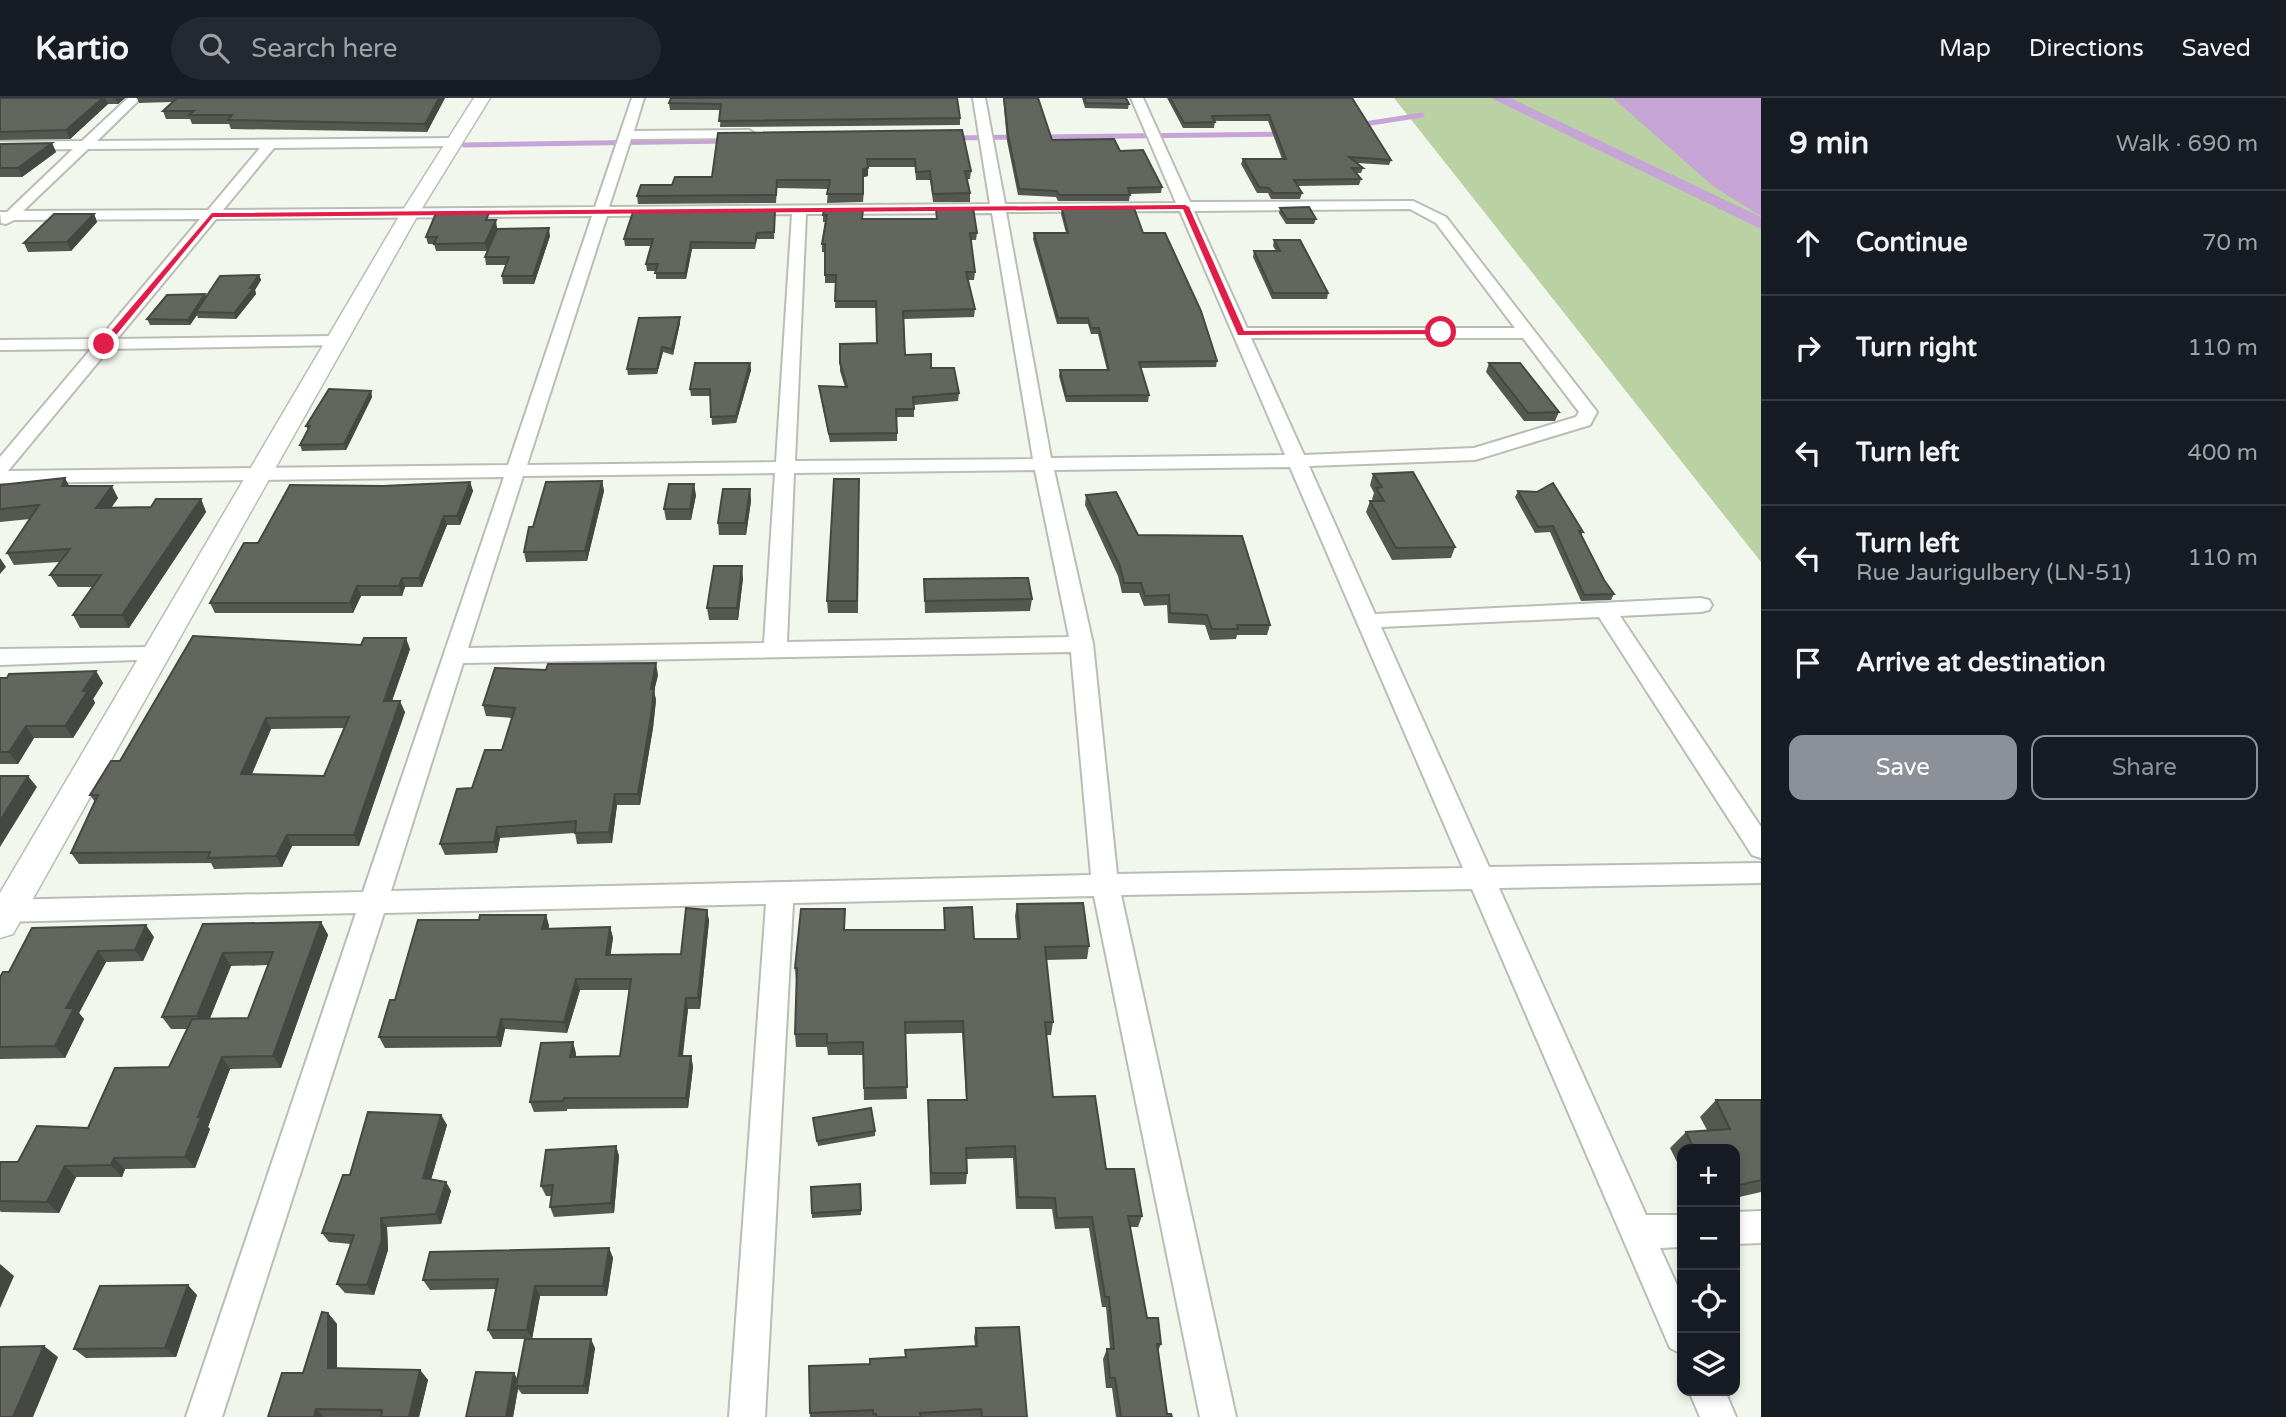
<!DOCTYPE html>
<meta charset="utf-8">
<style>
body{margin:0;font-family:"Varela Round",sans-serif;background:#242831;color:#f1f3f6}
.controls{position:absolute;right:21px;bottom:21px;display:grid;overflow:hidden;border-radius:14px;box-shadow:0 4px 10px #0003}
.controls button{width:63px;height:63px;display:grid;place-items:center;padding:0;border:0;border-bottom:2px solid #363941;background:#171b24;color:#f1f3f6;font:35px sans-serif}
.stop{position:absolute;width:21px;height:21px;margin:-16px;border:5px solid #e11d48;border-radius:50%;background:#fff}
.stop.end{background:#e11d48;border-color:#fff;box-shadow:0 2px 7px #0008}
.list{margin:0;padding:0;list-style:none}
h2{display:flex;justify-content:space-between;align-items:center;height:91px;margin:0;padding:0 28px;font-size:30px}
h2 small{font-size:23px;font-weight:400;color:#9ea1a6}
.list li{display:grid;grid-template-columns:46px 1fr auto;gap:21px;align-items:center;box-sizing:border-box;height:105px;padding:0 28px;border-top:2px solid #363941}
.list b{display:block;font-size:26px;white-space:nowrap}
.list p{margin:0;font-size:23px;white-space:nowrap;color:#9ea1a6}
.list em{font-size:23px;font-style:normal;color:#9ea1a6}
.actions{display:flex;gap:14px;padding:21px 28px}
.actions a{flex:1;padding:16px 0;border:2px solid #8c9099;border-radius:14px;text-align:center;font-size:24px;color:#8c9099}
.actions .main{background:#8c9099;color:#fff}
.icon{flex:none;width:38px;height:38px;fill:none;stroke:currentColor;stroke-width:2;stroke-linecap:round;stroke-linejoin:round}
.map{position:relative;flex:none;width:1761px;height:1319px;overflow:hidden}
header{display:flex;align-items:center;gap:42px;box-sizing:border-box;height:98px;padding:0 35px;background:#171b24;border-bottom:2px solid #363941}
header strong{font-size:33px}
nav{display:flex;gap:38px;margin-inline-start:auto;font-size:24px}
.search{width:490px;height:63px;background:#242831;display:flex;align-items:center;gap:18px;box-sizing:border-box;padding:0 24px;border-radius:38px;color:#9ea1a6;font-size:26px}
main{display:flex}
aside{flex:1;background:#171b24}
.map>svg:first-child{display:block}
</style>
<header>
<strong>Kartio</strong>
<div class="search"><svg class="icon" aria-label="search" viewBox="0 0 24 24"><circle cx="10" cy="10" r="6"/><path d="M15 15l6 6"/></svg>Search here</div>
<nav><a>Map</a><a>Directions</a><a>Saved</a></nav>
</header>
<main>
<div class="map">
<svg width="1761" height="1319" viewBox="0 0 1761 1319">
<rect width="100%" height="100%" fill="#f2f7ed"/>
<path fill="#b9d1a3" d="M1394 0H1761V464Z"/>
<path fill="#c6a5d6" d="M1613 0H1761V118L1714 89Z"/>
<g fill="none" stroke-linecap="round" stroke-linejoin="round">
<path stroke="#c6a5d6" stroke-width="5" d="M1358 27 1422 17
M1040 39 1285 36
M953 40 1019 39
M464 47 729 43"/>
<path fill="#c6a5d6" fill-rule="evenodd" d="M1491 0H1510L1761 119V131Z"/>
<g stroke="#b9beb5" stroke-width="4">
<path id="minor" d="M128 0H141L97 43 455 40 462 44 455 48 274 50 223 112 595 109 632 0H644L634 33 749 32 755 36 749 40 631 41 609 109 990 106 973 0H985L1005 106 1176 105 1131 0H1143L1190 104 1413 103 1446 119 1594 310 1597 314 1590 327 1475 362 1309 368 1375 516 1701 500 1709 502 1712 507 1709 512 1701 514 1620 518 1761 729V760L1752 757 1599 519 1381 529 1489 769 1761 765V785L1499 790 1646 1117H1682V1149L1660 1150 1682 1198V1256L1670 1250 1472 791 1121 797 1236 1319H1200L1094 798 793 805 765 1319H729L766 806 384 815 222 1319H186L356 815 0 824V802L363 794 504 379 0 385V359L91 251 0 252V242L99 241 200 121 14 122 6 126 1 125 0 114H7L73 51 0 52V44L82 43ZM260 50 208 112 23 113 88 51ZM1410 111 1436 125 1515 230H1247L1194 113ZM1180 113 1285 357 1051 360 1006 114ZM992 115 1033 361 795 363 806 116ZM792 116 776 364 527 367 607 118ZM592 118 508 367 8 373 109 251 342 247 344 243 336 238 117 241 216 121ZM1251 240H1523L1579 314 1576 319 1474 350 1304 357ZM1290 369 1463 770 1117 776 1093 546 1054 372ZM1035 372 1069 539 787 544 794 375ZM775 375 764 545 468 550 523 378ZM1071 554 1091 777 391 793 463 565Z
M155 549 163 551 166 556 163 561 0 567V551Z
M1761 1113V1145L1735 1146V1114Z
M1689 1293H1725L1736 1319H1700Z"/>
</g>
<g stroke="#b9beb5" stroke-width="3">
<path id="tertiary" d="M474 0H490L419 115 13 836 0 840V795L401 115Z"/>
</g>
<use href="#minor" fill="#fff" fill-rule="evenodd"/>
<use href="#tertiary" fill="#fff" fill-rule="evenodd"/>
</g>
<path fill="#545851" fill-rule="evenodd" d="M0 0H125L118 6H108L70 41 0 42Z
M137 0H445L427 34 231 31 229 26H192L190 21H166L163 13 172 4 139 5Z
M671 0 960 20V27L720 29 721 12H670L669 5Z
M1003 0H1063H1038L1052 42 1120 53 1162 89 1161 95 1130 96 1129 103H1058L1056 99 1018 97 1007 43Z
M1082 0H1126L1129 6 1128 11 1085 10Z
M1167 0H1352L1391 62 1389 67 1357 65 1363 70 1361 75H1357L1361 81 1359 87 1298 88 1302 95 1300 101H1271L1268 95H1257L1241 66 1243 61H1282L1268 23H1215L1214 30H1183Z
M962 32 971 73 970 81H967L970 95V104H933L930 82H916L915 69H868V78L864 79 863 104 827 105 828 91 777 90 776 105 638 106 637 98 672 87 712 79Z
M52 45 56 54 22 79H0V46Z
M1280 110 1316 121 1314 126H1286L1279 115Z
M936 111 977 135 976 142H971L975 174 974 182H968L975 211 974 219 904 221 905 257 931 270 959 295 958 303 914 307V319H897V343L830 344 820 296 819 288 845 289 840 273V246L877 245 876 210H835L836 185H825V154H822V146L825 124H823V117L863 121H936Z
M1062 111 1143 135 1217 263 1216 269 1140 270 1149 297 1148 304H1066L1059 278 1060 272H1107L1098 236H1091L1088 226H1057L1033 141 1034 135H1066L1061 116Z
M775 113 774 141H757L755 151H692L686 181H656V173H647L646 166 651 148H625L624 141Z
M94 116 97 124 71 153 28 154 24 145Z
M490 122 497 130 487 153H436L434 146H428L426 139Z
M550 138 534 186H503L502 178 506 167H486L485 159Z
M1274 142 1328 195 1327 201H1272L1253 159 1254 153H1276L1273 148Z
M259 177 261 182 255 192 256 196 236 221 198 220 197 217 190 227H150L147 221 205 196 206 199Z
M680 219V225L673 257 663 254 657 276 628 277 627 271Z
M750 265 751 272 736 325 712 327 710 298H691L690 291Z
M1489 265 1559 314 1555 323H1524L1486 274Z
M371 293 372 299 346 352 302 353 300 347 308 332 306 328Z
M1373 376 1455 449 1451 460 1392 462 1366 414 1370 403H1374L1372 401 1374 395 1370 387Z
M859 381 858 515H828L827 503Z
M602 383 604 393 587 463 526 464 524 454 533 429Z
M470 384 473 393 460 427H447L422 489H405L402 498H361L353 515H215L210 505 258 445 383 388Z
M0 387 70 388 118 400 111 410 151 409 201 401 206 414 129 530H80L73 517 92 489H58L50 477 59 464 14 467 7 455 30 421 0 424Z
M750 391 751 403 746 437H719L718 425Z
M1518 393 1583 434 1581 437 1604 482 1614 496 1611 502 1581 503 1550 434 1535 435 1515 399Z
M696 397 691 422H666L664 411Z
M1086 397 1138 437 1270 527 1267 537H1237L1236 541 1210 542 1205 527 1168 525 1167 507 1144 508 1139 495H1122L1118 478 1085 407Z
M743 480 738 522H709L707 510Z
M924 481 1032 501 1030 513 925 515Z
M410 551 392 603 405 614 359 748H292L282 769 214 771 211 765 79 766 71 755 95 704 90 697 120 663ZM344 630 324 678 252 676 271 631Z
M96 573 103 585 93 601 95 605 73 640H34L18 666H0V580Z
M658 577 654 593 656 602 653 630 640 707H617L612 745 577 746 575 735 500 740 497 755 445 757 440 746 472 690 502 652 512 620 486 618 483 607Z
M1017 806 1089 848 1087 861 1046 862 1053 924 1051 937H1046L1053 999 1142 1118 1138 1129H1130L1147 1220 1161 1246 1158 1253 1167 1316 1172 1319H1116L1112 1290H1106L1103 1261 1107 1251H1110L1106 1209H1102L1089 1130 1055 1131 1052 1111H1016L1013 1060 966 1061 967 1075 966 1086 930 1087 928 1014V1002H966L962 935 905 936 907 1001 864 1002 863 957H828L827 949H796L795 936 797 883H796L795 870 845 832H944V810L974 841H1017L1015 818Z
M707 812 709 823 700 911H688L683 958H691L693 969 688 1010 567 1011V1013L534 1014 530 1004 576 955V959L620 958 629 892H580L567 935 505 931 501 949 385 950 379 939 395 902 479 822 546 817 549 828V831L610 829 613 840 610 857 681 856Z
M321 824 328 837 281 970 230 971 208 1029 210 1031 195 1070 125 1071 122 1079H76L59 1115 1 1114 0 1113V1064H18L88 1030 169 969 187 931H171L162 919 203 826ZM268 867 248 920H210L231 868Z
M154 839 143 863 106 864 79 915 84 921 65 960 0 961V879L9 874Z
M1716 1002H1761V1094L1735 1100V1051H1682V1074L1670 1050 1686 1034 1707 1032 1700 1019Z
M441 1017 447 1027 431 1081 446 1084 451 1093 441 1126 387 1129 388 1152 374 1197 345 1195 337 1186 351 1146 329 1144 322 1135 350 1077Z
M814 1025 875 1033V1038L818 1048Z
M616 1048 619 1058 614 1115 554 1119 550 1109 551 1098H546L541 1088Z
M860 1086 861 1117 812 1120 811 1089Z
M609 1150 613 1160 607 1198H540L532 1241 595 1250 588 1296H522L518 1291 513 1319H466L518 1281 525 1241H493L488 1232 496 1191 430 1192 423 1182Z
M197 1197 176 1259 86 1260 74 1251Z
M328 1215 337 1226V1270L420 1272 428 1282 419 1319H268L303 1275Z
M976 1230 1027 1319H810V1315L870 1266 905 1259V1252L975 1248 974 1239Z"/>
<path fill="#454742" d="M103 0H105L108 6 70 41 66 32Z
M115 0H125L118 6Z
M439 0H445L427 34 425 26Z
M52 45 56 54 22 79 18 70Z
M868 70V78L864 79 863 104V71Z
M94 116 97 124 71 153 67 144Z
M496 122 497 130 487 153 485 145Z
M549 130 550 138 534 186 533 178Z
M691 144 692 151 686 181 685 175Z
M259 177 261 182 255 192 256 196 236 221 234 215Z
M205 196 207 202 196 214 197 217 190 227 188 222Z
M680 219V225L673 257 672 251Z
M662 249 663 254 657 276V271Z
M750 265 751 272 736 325V318Z
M371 293 372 299 346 352 344 346Z
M65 380 72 393 62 388Z
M602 383 604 393 587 463 585 453Z
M470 384 473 393 460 427 457 418Z
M694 386 696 397 691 422 690 411Z
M112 388 118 400 102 423 96 410Z
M750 391 751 403 746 437 745 425Z
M201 401 206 414 129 530 122 517Z
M444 418 447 427 422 489 419 480Z
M0 460 6 469 0 476Z
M742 468 743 480 738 522 737 510Z
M402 480 405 489 402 498 399 488Z
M357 488 361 498 353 515 350 505Z
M406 540 410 551 388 614 384 603Z
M656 565 658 577 654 593 656 602 653 630 640 707 638 696 651 591Z
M96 573 103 585 93 601 95 605 73 640 65 628 83 593Z
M400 603 405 614 359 748 354 737Z
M266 620 271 631 247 687 241 676Z
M26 628 34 640 18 666 9 654Z
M28 678 37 689 0 749V723Z
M615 696 617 707 612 745 609 734Z
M497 729 500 740 497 755 494 744Z
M287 737 292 748 282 769 276 758Z
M707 812 709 823 700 911 698 900Z
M546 817 549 828 546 842 542 831Z
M321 824 328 837 281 970 273 958Z
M146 827 154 839 143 863 135 852Z
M610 829 613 840 609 868 606 857Z
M98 853 106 864 79 915 84 921 65 960 55 948 66 910Z
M223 855 231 868 206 930 197 918Z
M576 881 580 892 567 935 564 924Z
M686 900 688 911 681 969 679 958Z
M501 921 505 931 501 949 497 939Z
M573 944 576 955 574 969 570 959Z
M691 958 693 969 688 1010 686 1000Z
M222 959 230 971 208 1029 210 1031 195 1070 185 1059 198 1019Z
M441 1017 447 1027 429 1089 423 1080Z
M616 1048 619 1058 614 1115 611 1105Z
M114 1060 125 1071 122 1079 111 1067Z
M65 1068 76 1079 59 1115 47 1104Z
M446 1084 451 1093 441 1126 436 1116Z
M381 1120 387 1129 388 1152 374 1197 367 1187Z
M609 1150 613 1160 607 1198 603 1188Z
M0 1166 14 1178 0 1210Z
M188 1187 197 1197 176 1259 165 1250Z
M535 1188 540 1198 532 1241 527 1232Z
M328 1215 337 1226V1280L328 1270Z
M591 1241 595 1250 588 1296 584 1288Z
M44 1248 58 1259 33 1319H13Z
M420 1272 428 1282 419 1319H409Z
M514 1275 519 1284 516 1288 518 1291 513 1319H506Z
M316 1311 324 1319H314Z"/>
<path fill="#62665e" stroke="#454742" stroke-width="2" fill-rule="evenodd" d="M0 0H103L66 32 0 34Z
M177 0H439L425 26 228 22 232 17H189L194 13H163Z
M671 0H957L960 20 719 23 721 6 669 5Z
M1004 0H1038L1052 42 1114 41 1120 53 1143 52 1162 89 1128 90 1130 97H1059L1057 93 1019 91 1008 37Z
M1084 0H1126L1129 6 1086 5Z
M1170 0H1352L1391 62 1349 59 1363 70H1352L1361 81 1294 82 1302 95H1273L1269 90 1259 89 1243 61H1286L1269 17 1212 18 1215 24 1184 25Z
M962 32 971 73H965L970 95 933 96 930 73 916 74 915 61H867L868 70 863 71V96H827L830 82H777L776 97 637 98 641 87H672L675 79H712L718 35Z
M52 45 18 70H0V46Z
M1309 109 1316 121H1287L1280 110Z
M973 110 977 135H970L975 174H966L975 211 903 213 905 257 931 256V270H954L959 295 913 299 914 311H896L897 335 829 336 819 288 847 289 840 265V246L877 245 876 203H835L836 177H825V146H822L827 117H823L824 111H863L862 121H937L936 111Z
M1134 110 1143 135H1165L1201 213 1217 263 1139 264 1149 297 1066 298 1060 272H1109L1099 230H1091L1088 220H1058L1034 135H1068L1062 111Z
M775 113 774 134 757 135 755 145 691 144 685 175H655L658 166H646L653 141H624L633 114Z
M436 115H489L486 122H496L485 145 434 146 437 139H426Z
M54 116H94L67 144 24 145Z
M549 130 533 178H502L509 159H485L497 131Z
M1274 142H1300L1328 195H1273L1254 153H1280Z
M259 177 250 190H254L234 215 196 214 220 178Z
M205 196 188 222 147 221 167 197Z
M680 219 672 251 662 249 657 271H627L639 220Z
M695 265H750L736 318 711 319 710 291H690Z
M1489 265H1520L1559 314 1528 315Z
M329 291 371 293 344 346 300 347 310 328H306Z
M1413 374 1455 449 1396 450 1370 403H1384L1376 390 1382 389 1373 376Z
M65 380 62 388H112L96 410 151 409 156 401H201L122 517H73L101 477H50L70 451 7 455 39 407 0 411V387Z
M834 381H859L857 503H827Z
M602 383 585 453 524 454 529 429H533L546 384Z
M470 384 457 418H444L419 480H402L399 488H357L350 505H210L244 445H258L290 387 383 388Z
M1553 385 1583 434 1579 433 1604 482 1614 496 1584 497 1553 428 1538 429 1518 393 1537 394Z
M669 386H694L690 411H664Z
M723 391H750L745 425H718Z
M1116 394 1138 437 1242 438 1270 527H1237L1238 531H1212L1207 517 1170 515 1169 497 1145 498 1141 485H1124L1120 468 1086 397Z
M714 468H742L737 510H707Z
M1028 480 1032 501 925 503 924 481Z
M193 538 361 547 364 540H406L384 603H400L354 737H287L276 758 208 760 210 754 71 755 98 697H90L111 663H120ZM349 619 324 678 241 676 266 620Z
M656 565 651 591H654L651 618 638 696H615L609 734 575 735 576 723 497 729 494 744 440 746 457 691 472 690 485 652H502L515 610 483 607 495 570 546 572 548 566Z
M96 573 83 593H88L65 628H26L9 654H0V580H7L9 576Z
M0 678H28L0 723Z
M1083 805 1089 848 1045 849 1053 924H1045L1053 999 1095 998 1106 1071H1134L1142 1118H1128L1147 1220H1158L1161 1246H1157L1167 1316H1171L1172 1319H1121L1115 1280H1110L1107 1251H1114L1109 1199H1105L1092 1119 1057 1120 1055 1100 1018 1099 1015 1048 966 1050 967 1075H931L928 1002H967L963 923 905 924 907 989 864 990 863 944 827 945V936H795L797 870H795L801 811H845L844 832H945L944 810 972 809 974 841H1020L1017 806Z
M686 810 707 812 698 900H686L679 958H691L686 1000H564L563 1003 530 1004 541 945 573 944 570 959 620 958 631 881H576L564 924 501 921 497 939H379L390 902H395L418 822H479L480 817H546L542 831 610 829 606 857 681 856Z
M321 824 273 958 222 959 198 1019H201L185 1059 114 1060 111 1067 65 1068 47 1104 0 1103V1064H18L37 1028 88 1030 115 970 169 969 192 921 248 920 273 854 223 855 197 918 162 919 203 826Z
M146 827 135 852 98 853 66 910H74L55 948 0 949V879L3 874H9L32 830Z
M1716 1002H1761V1082L1735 1088V1051H1694L1686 1034 1730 1031Z
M871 1010 875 1033 817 1043 813 1020Z
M368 1014 441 1017 423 1080 446 1084 436 1116 381 1120 382 1142 367 1187 337 1186 354 1137 322 1135 343 1077H350Z
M616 1048 611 1105 550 1109 553 1087 541 1088 546 1052Z
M860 1086 861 1112 812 1115 811 1089Z
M609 1150 603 1188H535L527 1232H488L498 1181 423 1182 430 1154Z
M188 1187 165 1250 74 1251 100 1188Z
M322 1214 328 1215V1270L420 1272 409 1319H381L382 1312 316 1311 314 1319H268L282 1275H303Z
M1019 1229 1027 1319H982L981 1311 920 1315 921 1319H877L876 1316H873V1312L810 1315 809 1268 870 1266V1261L906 1259 905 1252 977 1248 976 1230Z
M525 1241H591L584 1288H516Z
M44 1248 13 1319H0V1249Z
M476 1274 514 1275 506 1319H466Z"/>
<path fill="#e11d48" d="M1185 107 1189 109 1244 233 1441 232 1445 234 1441 236 1238 237 1183 111 213 119 107 248 100 246 212 115Z"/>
</svg>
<div class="controls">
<button>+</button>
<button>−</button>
<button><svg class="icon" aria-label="locate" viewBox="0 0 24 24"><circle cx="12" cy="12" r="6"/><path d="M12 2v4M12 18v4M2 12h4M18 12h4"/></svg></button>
<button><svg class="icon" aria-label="layers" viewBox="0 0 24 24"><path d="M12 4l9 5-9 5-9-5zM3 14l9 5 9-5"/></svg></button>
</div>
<div class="stop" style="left:1441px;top:234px"></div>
<div class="stop end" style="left:104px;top:246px"></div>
</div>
<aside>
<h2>9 min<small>Walk · 690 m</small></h2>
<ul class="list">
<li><svg class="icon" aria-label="ahead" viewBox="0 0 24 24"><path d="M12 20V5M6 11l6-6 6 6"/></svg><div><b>Continue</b></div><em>70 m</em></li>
<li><svg class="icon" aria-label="right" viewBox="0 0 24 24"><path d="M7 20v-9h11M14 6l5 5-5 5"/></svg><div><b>Turn right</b></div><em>110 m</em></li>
<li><svg class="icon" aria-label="left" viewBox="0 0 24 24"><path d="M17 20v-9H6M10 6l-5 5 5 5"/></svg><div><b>Turn left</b></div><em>400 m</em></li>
<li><svg class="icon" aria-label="left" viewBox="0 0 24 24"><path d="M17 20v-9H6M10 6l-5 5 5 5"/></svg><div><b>Turn left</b><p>Rue Jaurigulbery (LN-51)</p></div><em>110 m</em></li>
<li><svg class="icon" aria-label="arrive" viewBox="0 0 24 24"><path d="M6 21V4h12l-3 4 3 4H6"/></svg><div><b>Arrive at destination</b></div></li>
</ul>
<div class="actions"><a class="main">Save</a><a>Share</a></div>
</aside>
</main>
